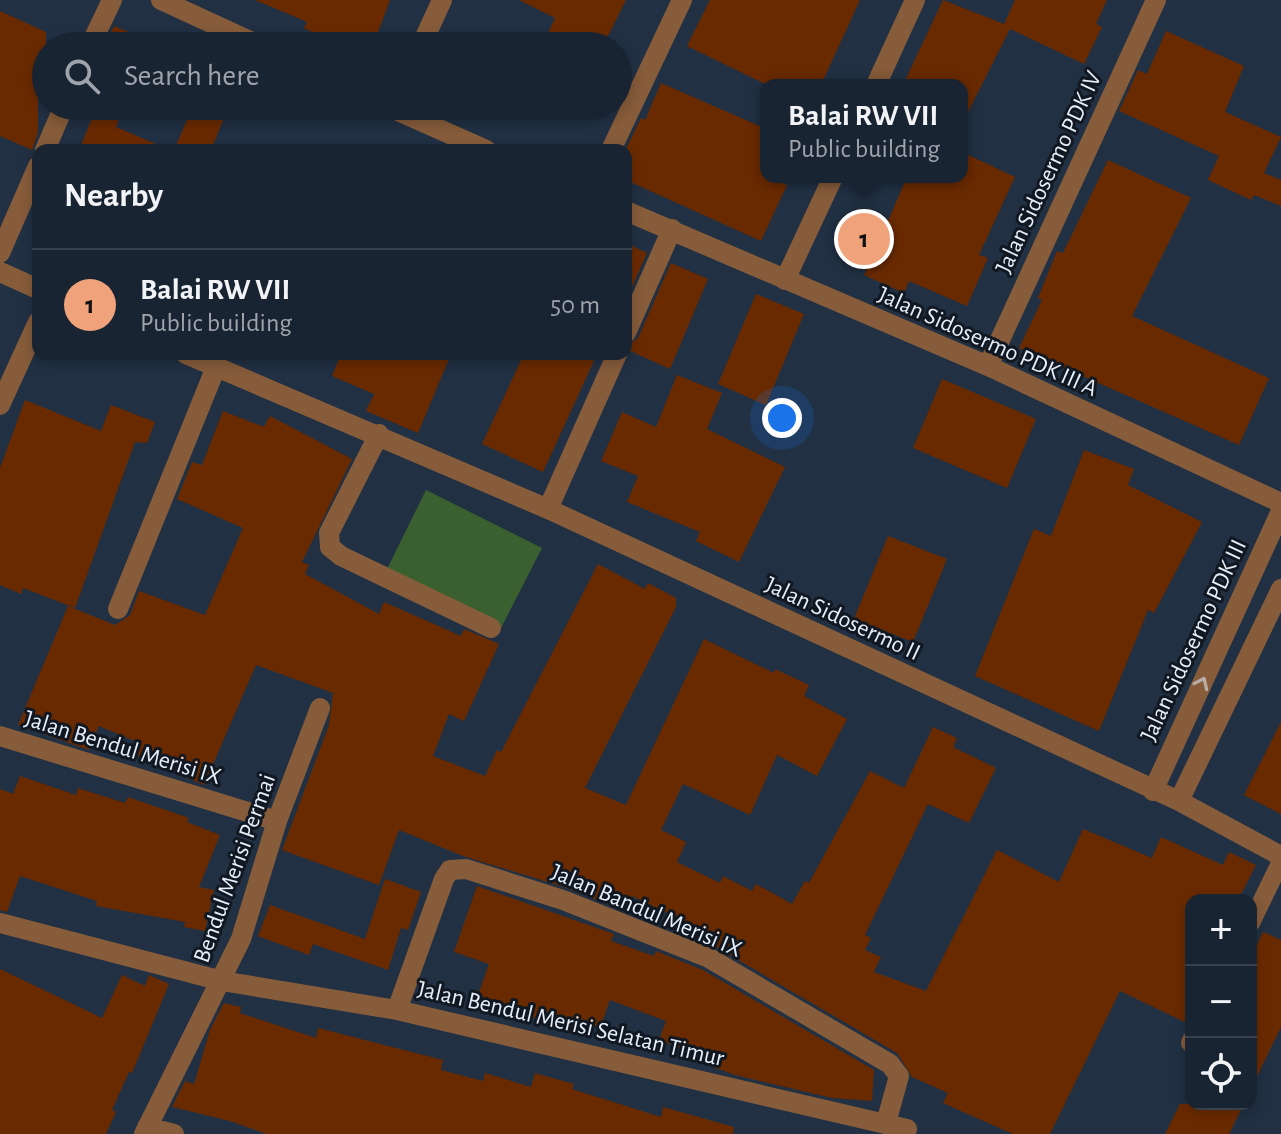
<!DOCTYPE html>
<meta charset="utf-8">
<style>
body{margin:0;font-family:"Alegreya Sans",sans-serif;background:#26303e;color:#f1f3f6}
.controls{position:absolute;right:24px;bottom:24px;display:grid;overflow:hidden;border-radius:16px;box-shadow:0 4px 12px #0003}
.controls button{width:72px;height:72px;display:grid;place-items:center;padding:0;border:0;border-bottom:2px solid #37414d;background:#192432;color:#f1f3f6;font:40px sans-serif}
.you{position:absolute;left:782px;top:418px;width:28px;height:28px;margin:-20px;border:6px solid #fff;border-radius:50%;background:#1a73e8;box-shadow:0 0 0 12px #1a73e833}
.badge{display:grid;place-items:center;width:52px;height:52px;border-radius:50%;background:#f0a27a;color:#111;font-size:26px;font-weight:700}
.pin{position:absolute;translate:-50% -50%;border:4px solid #fff;box-shadow:0 2px 8px #0006}
.popup{position:absolute;left:760px;top:79px;width:208px;height:104px;box-sizing:border-box;display:grid;place-content:center;border-radius:16px;background:#192432;filter:drop-shadow(0 2px 6px #0005);font-size:26px;white-space:nowrap;color:#9fa4ac}
.popup b{font-size:30px;color:#f1f3f6}
.popup::after{content:'';position:absolute;left:50%;top:100%;margin-left:-16px;border:16px solid transparent;border-top-color:#192432}
.list{margin:0;padding:0;list-style:none}
h2{display:flex;justify-content:space-between;align-items:center;height:104px;margin:0;padding:0 32px;font-size:34px}
h2 small{font-size:26px;font-weight:400;color:#9fa4ac}
.list li{display:grid;grid-template-columns:52px 1fr auto;gap:24px;align-items:center;box-sizing:border-box;height:112px;padding:0 32px;border-top:2px solid #37414d}
.list b{display:block;font-size:30px;white-space:nowrap}
.list p{margin:0;font-size:26px;white-space:nowrap;color:#9fa4ac}
.list em{font-size:26px;font-style:normal;color:#9fa4ac}
.icon{flex:none;width:44px;height:44px;fill:none;stroke:currentColor;stroke-width:2;stroke-linecap:round;stroke-linejoin:round}
.map{position:relative;flex:none;width:1281px;height:1134px;overflow:hidden}
.search{position:absolute;background:#192432;box-shadow:0 4px 12px #0003;left:32px;top:32px;width:600px;height:88px;display:flex;align-items:center;gap:20px;box-sizing:border-box;padding:0 28px;border-radius:44px;color:#9fa4ac;font-size:30px}
.panel{position:absolute;background:#192432;box-shadow:0 4px 12px #0003;left:32px;top:144px;width:600px;height:216px;border-radius:16px}
.map>svg:first-child{display:block}
</style>
<div class="map">
<svg width="1281" height="1134" viewBox="0 0 1281 1134">
<rect width="100%" height="100%" fill="#213043"/>
<path fill="#3b602f" d="M426 490 542 548 501 628 386 571Z"/>
<path fill="#6a2a00" d="M255 0H390L373 46H341L304 28 307 22Z
M519 0H626L603 46H542L555 18Z
M710 0H860L821 85H767L687 46Z
M943 0 1004 24 1015 0H1107L1096 24 1102 27 1084 64 1010 29 962 124V85H903Z
M0 11 46 32V92L38 88V133L32 150 0 136Z
M114 26 162 46H104Z
M1166 31 1244 66 1225 112 1281 137 1264 173 1281 180V206L1254 195 1251 200 1208 180 1219 156 1119 111 1138 70 1147 74Z
M661 83 766 129V177L787 185 761 241 626 180V149L641 118 645 120Z
M97 106H124L116 127 170 150H79Z
M193 106H229L211 150H174Z
M962 152 1015 177 979 255 988 258 967 306 909 281 904 293 864 275 867 270 843 258 864 211 888 221 907 177H962Z
M1108 160 1191 198 1132 316 1269 378 1239 445 1019 348 1042 300 1038 298 1057 251 1063 253Z
M626 243 647 253 626 301Z
M671 263 708 279 670 369 630 351 627 346 638 338Z
M756 294 804 314 766 405 718 384Z
M341 354H451L418 433 366 411 374 394 332 376Z
M524 354H578L594 361 543 472 482 444Z
M677 375 722 393 707 429 785 467 739 562 696 541 700 532 627 502 638 476 601 461 622 412 656 427Z
M942 379 1036 419 1007 488 913 448Z
M25 400 101 431 111 405 155 422 147 443 135 442 75 608 23 588 21 594 0 585V468Z
M223 411 264 427 270 416 352 459 302 562 309 565 305 574 379 614 384 602 461 636 464 629 499 644 464 721 449 714 433 756 485 776 497 750 501 752 598 564 645 589 648 583 676 598V607L585 788 626 805 704 639 774 673 775 669 809 685 804 696 847 719 817 776 777 755 750 815 683 784 661 830 686 842 677 862 720 883 723 876 752 891 756 884 792 904 805 881 809 883 870 771 904 788 933 727 957 738 953 747 996 768 969 823 928 804 865 935 871 938 865 950 881 957 874 972 926 991 997 850 1059 882 1083 829 1152 858 1161 837 1223 865 1229 852 1256 865 1238 900H1191V1025L1120 991 1050 1134H1013L943 1103 948 1093 912 1077 897 1053 716 947 667 927 673 916 632 896 625 911 567 888 463 856 399 830 379 885 282 850 329 725 333 693 256 665 204 785 137 755 142 744 99 726 89 750 18 725 68 606 115 625 130 615 139 591 205 615 243 528 177 499 192 462 202 465Z
M1084 450 1134 469 1128 485 1202 522 1154 613 1148 610 1099 731 975 676 1034 529 1051 536Z
M888 536 947 559 913 642 854 619Z
M1281 722V814L1244 795Z
M20 776 76 795 78 788 125 803 128 797 189 818 187 822 220 835 199 887 214 890 205 931 184 927 185 922 96 906 97 901 20 876 7 912 0 910V789L13 794Z
M385 879 421 892 408 930 401 928 388 970 313 944 309 955 258 936 270 905 365 939Z
M477 886 614 934 611 941 654 956 656 951 703 970 874 1070 872 1101 832 1098 735 1075 702 1063 704 1057 659 1040 666 1021 610 1000 600 1028 575 1018 572 1031 477 998 489 964 454 952Z
M1263 932 1281 940V1027L1251 1089V957Z
M0 969 102 1018 122 975 145 986 149 975 169 984 132 1073 129 1072 112 1110 116 1112 106 1134H0Z
M224 1003 241 1007 240 1013 316 1038 318 1028 443 1060 441 1070 483 1081 485 1073 531 1087 535 1073 574 1084 572 1089 661 1117 663 1107 734 1127 733 1134H267L230 1121 172 1107 185 1081 194 1084 210 1030Z
M1180 1104H1244L1229 1134H1165Z"/>
<g fill="none" stroke-linecap="round" stroke-linejoin="round">
<path stroke="#865c3a" stroke-width="18" d="M1251 923 1281 861
M1190 1043 1191 1040"/>
<path stroke="#865c3a" stroke-width="20" d="M161 0 261 46
M90 46 112 0
M421 46 442 0
M876 85 915 0
M387 106 486 150
M45 150 64 106
M611 150 682 0
M626 211 988 366 1281 503
M0 253 38 166
M0 272 38 289
M785 280 833 177
M626 333 672 229
M186 354 548 509 1179 801 1281 856
M988 366 1156 0
M0 405 38 322
M379 434 329 533 330 547 341 556 491 628
M548 509 617 354
M118 609 216 367
M0 736 277 821
M1153 791 1281 511
M1179 801 1281 589
M0 923 222 981 397 1010 907 1129
M397 1010 444 879 450 870 466 869 563 900 709 958 890 1064 899 1076 886 1123
M147 1127 174 1134
M144 1134 241 939 277 821 320 708"/>
</g>
<defs><path id="oneway-chevron" d="M-2-3.5L2.5 0L-2 3.5" fill="none" stroke-width="1.6" stroke-linecap="round" stroke-linejoin="round" transform="scale(2)"/></defs>
<use stroke="#baada5" href="#oneway-chevron" transform="translate(1202 683) rotate(-65)"/>
<g text-anchor="middle" stroke-width="6" stroke-linejoin="round" paint-order="stroke">
<g font-size="24" fill="#e5effc" stroke="#111821">
<text transform="translate(1048 172) rotate(-65)" y="8">Jalan Sidosermo PDK IV</text>
<text transform="translate(988 341) rotate(24)" y="8">Jalan Sidosermo PDK III A</text>
<text transform="translate(843 618) rotate(25)" y="8">Jalan Sidosermo II</text>
<text transform="translate(1193 640) rotate(-65)" y="8">Jalan Sidosermo PDK III</text>
<text transform="translate(123 747) rotate(17)" y="8">Jalan Bendul Merisi IX</text>
<text transform="translate(234 868) rotate(-70)" y="8">Bendul Merisi Permai</text>
<text transform="translate(647 910) rotate(23)" y="8">Jalan Bandul Merisi IX</text>
<text transform="translate(571 1023) rotate(13)" y="8">Jalan Bendul Merisi Selatan Timur</text>
</g>
</g>
</svg>
<div class="controls">
<button>+</button>
<button>−</button>
<button><svg class="icon" aria-label="locate" viewBox="0 0 24 24"><circle cx="12" cy="12" r="6"/><path d="M12 2v4M12 18v4M2 12h4M18 12h4"/></svg></button>
</div>
<div class="you"></div>
<div class="pin badge" style="left:864px;top:239px">1</div>
<div class="popup"><b>Balai RW VII</b>Public building</div>
<div class="search"><svg class="icon" aria-label="search" viewBox="0 0 24 24"><circle cx="10" cy="10" r="6"/><path d="M15 15l6 6"/></svg>Search here</div>
<section class="panel">
<h2>Nearby<small></small></h2>
<ul class="list">
<li><span class="badge">1</span><div><b>Balai RW VII</b><p>Public building</p></div><em>50 m</em></li>
</ul>
</section>
</div>
